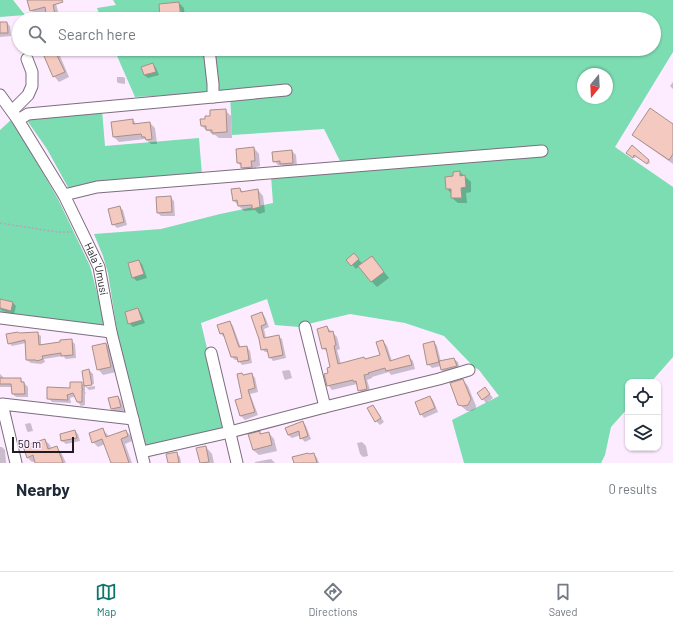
<!DOCTYPE html>
<style>
body{margin:0;font-family:Barlow,sans-serif;background:#f2f2f3;color:#1f2937}
.controls{position:absolute;right:12px;bottom:12px;display:grid;overflow:hidden;border-radius:8px;box-shadow:0 1px 3px #0004}
.controls button{width:36px;height:36px;display:grid;place-items:center;padding:0;border:0;border-bottom:1px solid #e0e1e3;background:#fff;color:#1f2937;font:20px sans-serif}
.compass{position:absolute;left:577px;top:68px;width:36px;height:36px;border-radius:50%;background:#fff;box-shadow:0 1px 3px #0004;rotate:198deg}
.scale{position:absolute;left:12px;bottom:10px;width:62px;box-sizing:border-box;padding-left:4px;border:2px solid #201a21;border-top:0;font-size:11px;line-height:14px;white-space:nowrap;color:#201a21;-webkit-text-stroke:3px #fdebff;paint-order:stroke}
.list{margin:0;padding:0;list-style:none}
h2{display:flex;justify-content:space-between;align-items:center;height:52px;margin:0;padding:0 16px;font-size:17px}
h2 small{font-size:13px;font-weight:400;color:#747a83}
.icon{flex:none;width:22px;height:22px;fill:none;stroke:currentColor;stroke-width:2;stroke-linecap:round;stroke-linejoin:round}
.map{position:relative;flex:none;width:673px;height:463px;overflow:hidden}
.search{position:absolute;background:#fff;box-shadow:0 1px 3px #0004;left:12px;right:12px;top:12px;height:44px;display:flex;align-items:center;gap:10px;box-sizing:border-box;padding:0 14px;border-radius:22px;color:#747a83;font-size:15px}
.sheet{height:108px;background:#fff}
nav{display:flex;justify-content:space-around;align-items:center;box-sizing:border-box;height:56px;border-top:1px solid #e0e1e3;background:#fff;font-size:11px;color:#747a83}
nav a{display:grid;justify-items:center;gap:2px}
nav .on{color:#0f766e}
.map>svg:first-child{display:block}
</style>
<div class="map">
<svg width="673" height="463" viewBox="0 0 673 463">
<rect width="100%" height="100%" fill="#fdebff"/>
<path fill="#7cdcb2" fill-rule="evenodd" d="M0 0H13L25 15 0 17Z
M113 0H673V52L615 147 673 187V357L651 382H628V408L611 427 605 455 601 463H464L452 420 499 396 479 370 474 367 444 336 405 323 350 314 308 324 299 327 275 325 267 299 201 323 225 424 221 431 149 447 143 442 118 337 108 273 103 256 94 234 161 229 220 214 273 203 271 176 341 163 324 129 232 135 230 92 135 97 114 49H654V19H101L97 8 116 5ZM583 74H607V98H583Z
M102 110 105 146 199 138 202 175 69 189 47 149 26 119Z
M12 119 58 199 90 266 105 323 100 326 0 314V130Z"/>
<path fill="#0003" d="M28 0H55L60 19H48L47 13 36 15 31 10Z
M179 3 184 8 185 19H161L160 5Z
M0 23H7L10 26 11 36 0 37Z
M42 49H57L69 77 59 82 54 76Z
M124 49H149L150 54H123L120 50Z
M172 49H193V52L183 53 181 51H174Z
M153 64 156 68 159 75 148 78 144 75Z
M117 77H123L125 78V84L118 83 117 82Z
M673 82V89L670 86Z
M225 110 231 116 232 138H219L215 135H213L209 131H207L202 126 211 117Z
M133 120 137 125 150 123 155 128 157 144H151L145 139 119 142 114 137Z
M673 125V164L639 140 633 135Z
M632 146 650 162 649 164 636 156 635 158 629 154Z
M254 148 259 154 260 166 256 167 257 172 248 173 238 163Z
M292 151 296 155 297 166 285 167 282 165H278L274 161Z
M460 172 471 182V192L466 193 467 203H458L452 198V194L447 189 454 177Z
M240 189 243 192 258 190 263 196 265 212 259 214 255 210 244 211 234 201Z
M170 197 174 201 175 216H161L158 213Z
M119 207 123 210 127 225 117 228 113 224Z
M354 255 363 264 372 257 377 263 389 278 377 287 372 282 359 266 356 269 348 260Z
M139 261 142 264 147 278 137 281 133 278 129 264Z
M12 302 16 306 14 314 3 311 0 309V303Z
M138 309 141 313 145 323 133 327 129 323Z
M262 313 265 317 269 327 264 329 266 338 278 336 282 339 286 358 273 361 270 357 269 352H265L262 349 260 339Z
M230 322 233 326 241 348 247 347 250 351 252 363 242 365 239 361V360H235L232 357 225 337H224L221 334Z
M327 327 337 337 340 349 337 350 341 364 366 360 382 356 383 341 387 346 392 361 408 356 413 361 415 369 391 375 389 372 372 377V378L367 380 371 393 363 394 359 390 357 384 332 390 328 385 329 373 331 368 328 352 322 348Z
M37 333 41 336V346L71 340 75 344 76 358 66 359 63 356 44 359 45 362 41 364 31 363 27 360 26 343 12 346 9 343 19 334Z
M434 342 437 346 441 362 454 359 458 362 460 370 446 373 442 370 441 366 432 368 428 364Z
M106 344 111 350 116 372 103 375 98 369Z
M89 370 93 374 94 384 87 385V387L95 386V389L89 390 85 386 83 371Z
M289 370 290 371 292 378 285 380 284 378 282 371Z
M0 374 4 378V379H20L28 387V397H16L13 394 12 387H0Z
M252 374 255 378 258 392 250 394 258 415 245 420 241 416 236 401 244 398V376Z
M463 380 468 386 476 406V408L472 411H467L459 404Z
M81 383 85 386V392L86 393 85 394V405L81 406 78 402 76 396 70 398 71 403 52 402 48 398Z
M485 388 493 398 486 403 478 393Z
M118 397 121 400 124 411 115 413 112 409 109 399Z
M430 397 433 400 438 412 424 418 421 414Z
M373 406 376 410 384 422 380 425 376 421Z
M303 422 306 426 311 439 305 442 301 438V435L292 438 288 435Z
M30 423 31 424 33 431 28 432 27 431 25 424Z
M102 429 107 434 109 437 126 431 131 436 132 441 125 444 132 463H112L105 444 98 447 93 442Z
M75 431 78 434 80 441 66 444 62 441Z
M259 433 261 435 269 433 274 439 277 451 259 455 253 450Z
M45 440 50 445 51 449 56 447 61 452 66 463H36V461L32 462 27 457Z
M362 442 366 446 368 456 363 457 360 454 357 443Z
M0 447H2L5 450 6 463H0Z
M206 447 212 454 214 463H201L197 449Z
M176 453 180 457 181 463H169Z
M314 454 317 458 319 463H295Z
M271 459 275 463H255V462Z"/>
<path fill="#f4c9c0" stroke="#a88f8a" d="M27 0H62L63 2 53 5 56 19H47L45 7 30 11Z
M179 2 181 18 160 19 159 4Z
M0 22H7L8 33H0Z
M41 49H54L65 72 53 77Z
M153 63 156 72 144 75 141 67Z
M650 108 673 124V154L669 160 632 135Z
M226 109 227 132 212 133V130H206V126H201L200 119H205V116H210V110Z
M133 119V124L150 122 152 139 146 140 145 137H142L141 134 113 137 111 122Z
M632 145 649 160 647 164 634 155 633 158 626 153Z
M254 147 255 161H251L252 167 241 168V163H237L236 149Z
M292 150 293 163 280 164V161L273 162 272 152Z
M460 171V176L465 175 466 187 461 188 462 198H451V189H446L445 177 453 176V172Z
M240 188 241 192 258 189 260 207 252 209V205L238 206 237 200 233 201 231 189Z
M171 196 172 212 157 213 156 197Z
M120 206 124 222 112 225 108 209Z
M354 253 359 259 351 266 346 260Z
M372 256 384 272 371 282 358 266Z
M139 260 144 274 132 278 128 263Z
M0 299 13 302 11 311 0 308Z
M138 308 142 320 128 324 125 312Z
M262 312 266 324 261 326 264 338 279 335 283 355 269 358 267 349 261 350 259 339 251 316Z
M230 321 239 347 247 346 249 360 238 362 237 357H231L223 333 220 334 217 325Z
M327 326 329 332 333 331 336 345 334 346 338 364 364 357 365 359 380 355 376 342 383 340 390 361 409 355 412 365 386 371 385 368 368 373 369 374 364 375 367 389 358 391 356 381 354 382 353 380 327 386 324 374 328 373 327 368 330 367 326 348 322 349 317 329Z
M18 332 19 333 38 332 39 345 60 342V340L72 339 73 355 61 356V353L42 356 43 359 37 361 36 360H26L25 340 8 344 6 334Z
M434 341 439 362 427 365 423 344Z
M106 343 111 367 97 370 92 346Z
M454 358 457 366 441 370 439 361Z
M89 369 92 385 84 386 82 371Z
M242 373 243 375 252 373 255 388 248 390 255 412 240 416 235 400 242 398 237 374Z
M0 378H21V382H24L25 394H12L11 384H0Z
M463 379 471 399 468 405 463 406 458 405 450 383Z
M70 382H82V389H83V390H82V402H77L73 393 67 395 68 400 47 399V387L70 388Z
M485 387 490 394 482 400 477 393Z
M118 396 121 407 111 409 108 398Z
M430 396 435 408 420 415 415 402Z
M373 405 381 418 375 422 367 408Z
M303 421 308 436 300 439 299 431 288 435 285 428Z
M103 428 106 437 126 430 128 436 121 439 129 463H111L102 439 92 443 89 433Z
M75 430 77 438 61 441 60 434Z
M260 431V434L269 432 272 445 253 450 248 434Z
M45 439 48 449 57 446 63 463H35L33 455 27 458 23 446Z
M206 446 209 462 200 463 196 448Z
M177 452 179 463H168L166 454Z
M308 453 309 454 314 453 317 463H294L292 457Z"/>
<g fill="none" stroke-linecap="round" stroke-linejoin="round">
<g stroke="#7d6d7e" stroke-width="13">
<g id="minor">
<path id="s1" d="M0 95 18 120 64 195 99 267 111 332 144 463"/>
<path d="M213 97 286 90"/>
<path d="M12 111 28 95 32 86V72L27 59"/>
<path d="M18 120 28 114 213 97V84L209 49"/>
<path d="M64 195 97 187 542 151"/>
<path d="M0 318 111 332"/>
<path d="M305 327 325 407"/>
<path d="M211 353 237 463"/>
<path d="M142 452 230 432 325 407 439 379 469 370"/>
<path d="M16 463 2 404 133 419"/>
</g>
</g>
<path stroke="#b4a6b6" stroke-width="1.5" stroke-dasharray="2 2" stroke-linecap="butt" d="M0 223 57 232H72"/>
<use href="#minor" stroke="#fff" stroke-width="11"/>
</g>
<g text-anchor="middle" stroke-width="3" stroke-linejoin="round" paint-order="stroke">
<g font-size="11" fill="#201a21" stroke="#fdebff">
<text dy="4" stroke="none"><textPath href="#s1" startOffset="200">Hala 'Umusi</textPath></text>
</g>
</g>
</svg>
<div class="controls">
<button><svg class="icon" aria-label="locate" viewBox="0 0 24 24"><circle cx="12" cy="12" r="6"/><path d="M12 2v4M12 18v4M2 12h4M18 12h4"/></svg></button>
<button><svg class="icon" aria-label="layers" viewBox="0 0 24 24"><path d="M12 4l9 5-9 5-9-5zM3 14l9 5 9-5"/></svg></button>
</div>
<svg class="compass" viewBox="-18 -18 36 36"><path d="M0-13l5 13h-10z" fill="#e53935"/><path d="M0 13l5-13h-10z" fill="#747a83"/></svg>
<div class="scale">50 m</div>
<div class="search"><svg class="icon" aria-label="search" viewBox="0 0 24 24"><circle cx="10" cy="10" r="6"/><path d="M15 15l6 6"/></svg>Search here</div>
</div>
<section class="sheet">
<h2>Nearby<small>0 results</small></h2>
<ul class="list">
</ul>
</section>
<nav>
<a class="on"><svg class="icon" aria-label="map" viewBox="0 0 24 24"><path d="M3 6l6-2 6 2 6-2v14l-6 2-6-2-6 2zM9 4v14M15 6v14"/></svg>Map</a>
<a><svg class="icon" aria-label="directions" viewBox="0 0 24 24"><path d="M12 3l9 9-9 9-9-9zM9 14v-3h6M13 9l2 2-2 2"/></svg>Directions</a>
<a><svg class="icon" aria-label="saved" viewBox="0 0 24 24"><path d="M7 4h10v16l-5-4-5 4z"/></svg>Saved</a>
</nav>
